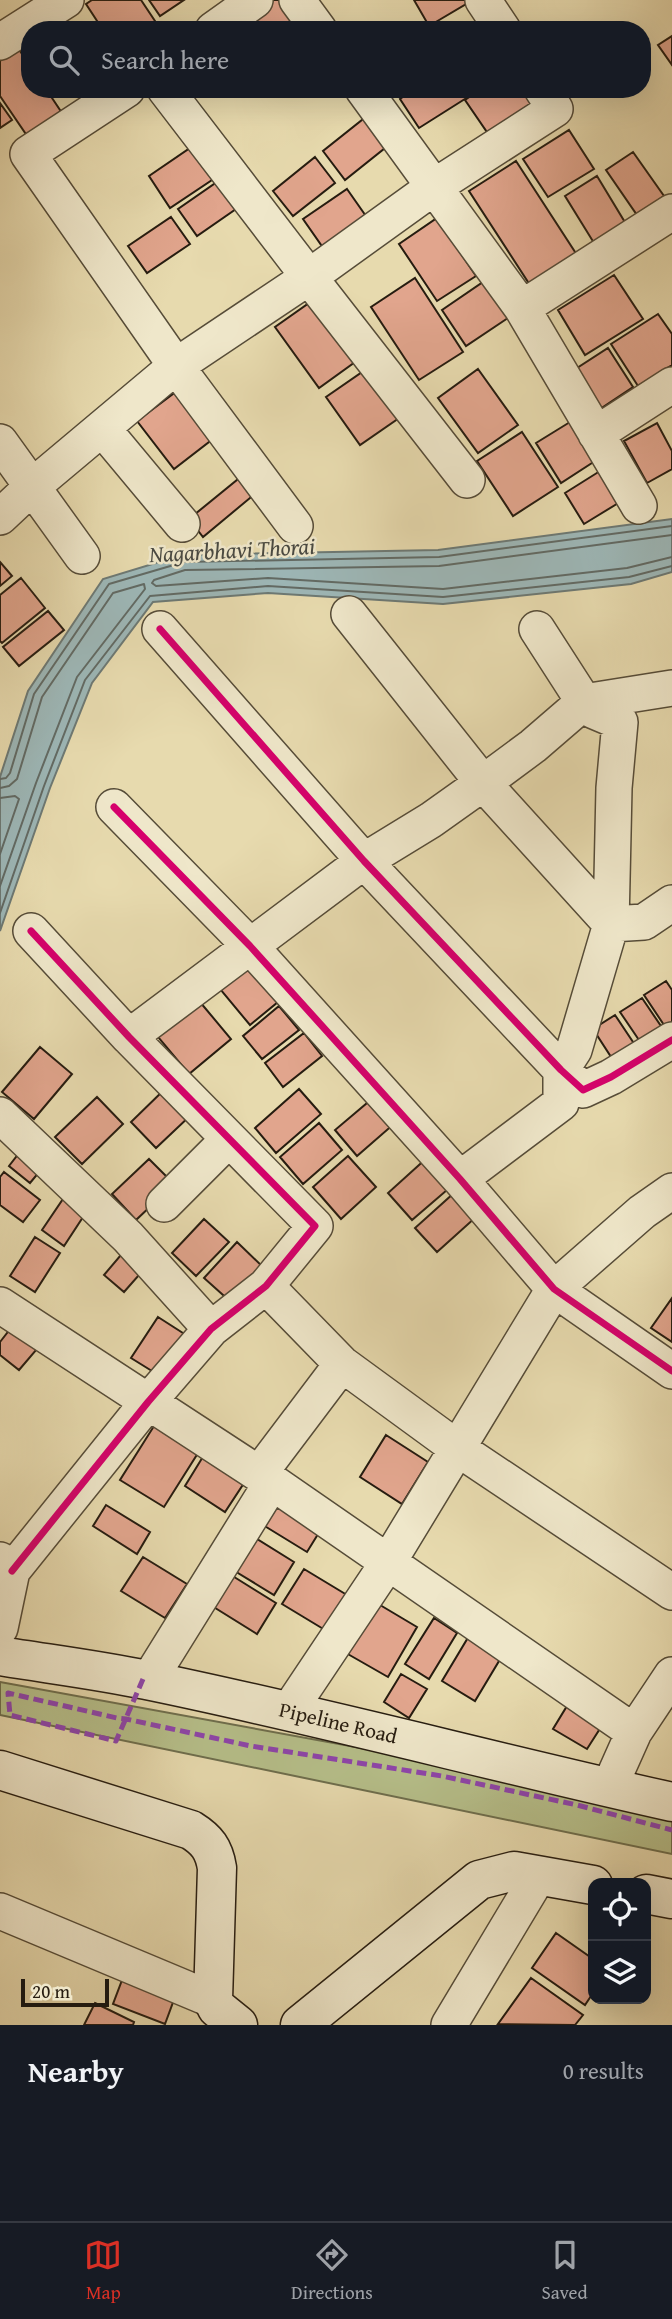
<!DOCTYPE html>
<style>
body{margin:0;font-family:"Gentium Book Plus",serif;background:#242831;color:#f1f3f6}
.controls{position:absolute;right:21px;bottom:21px;display:grid;overflow:hidden;border-radius:14px;box-shadow:0 7px 28px #0002}
.controls button{width:63px;height:63px;display:grid;place-items:center;padding:0;border:0;border-bottom:2px solid #363941;background:#171b24;color:#f1f3f6;font:35px sans-serif}
.scale{position:absolute;left:21px;bottom:18px;width:88px;box-sizing:border-box;padding-left:7px;border:4px solid #261c10;border-top:0;font-size:19px;line-height:24px;white-space:nowrap;color:#261c10;-webkit-text-stroke:5px #efe7ca;paint-order:stroke}
.list{margin:0;padding:0;list-style:none}
h2{display:flex;justify-content:space-between;align-items:center;height:91px;margin:0;padding:0 28px;font-size:30px}
h2 small{font-size:23px;font-weight:400;color:#9ea1a6}
.icon{flex:none;width:38px;height:38px;fill:none;stroke:currentColor;stroke-width:2;stroke-linecap:round;stroke-linejoin:round}
.map{position:relative;flex:none;width:672px;height:2025px;overflow:hidden}
.search{position:absolute;background:#171b24;box-shadow:0 7px 28px #0002;left:21px;right:21px;top:21px;height:77px;display:flex;align-items:center;gap:18px;box-sizing:border-box;padding:0 24px;border-radius:28px;color:#9ea1a6;font-size:26px}
.sheet{height:196px;background:#171b24}
nav{display:flex;justify-content:space-around;align-items:center;box-sizing:border-box;height:98px;border-top:2px solid #363941;background:#171b24;font-size:19px;color:#9ea1a6}
nav a{display:grid;justify-items:center;gap:4px}
nav .on{color:#d93025}
.map>svg:first-child{display:block}
</style>
<div class="map">
<svg width="672" height="2025" viewBox="0 0 672 2025">
<rect width="100%" height="100%" fill="#e7daae"/>
<filter id="stains"><feTurbulence type="fractalNoise" baseFrequency=".00286" numOctaves="4"/><feColorMatrix values="0 0 0 0 .2 0 0 0 0 .09 0 0 0 0 .02 0 0 0 .5 -.17"/></filter>
<radialGradient id="worn" r=".72"><stop offset=".6" stop-color="#630" stop-opacity="0"/><stop offset="1" stop-color="#630" stop-opacity=".3"/></radialGradient>
<path fill="#b6bf8a" stroke="#6e6e4d" stroke-width="2" d="M0 1682 541 1781 672 1817V1854L0 1715Z"/>
<path fill="#9db7b7" stroke="#6d7974" stroke-width="2" d="M672 519V572L631 584 443 604 268 593 153 602 92 683 50 788 0 931V777L28 691 103 579 182 555 438 550Z"/>
<g fill="none" stroke-linecap="round" stroke-linejoin="round">
<path stroke="#626a64" stroke-width="2" d="M672 535 439 566 185 570 154 580 152 583 156 586 268 578 443 589 627 568 672 557
M0 779 6 778 10 773 34 694 109 584 184 562 439 557 672 526
M0 788 9 786 17 779 42 697 113 593 144 584 145 589 77 677 36 783 0 886
M0 798 15 796 19 799 0 854
M0 913 44 786 85 680 150 596 268 586 443 597 629 577 672 566"/>
</g>
<path fill="#e1a58d" stroke="#261c10" stroke-width="2" d="M92 0H141L155 21 143 30H103L86 4Z
M149 0H184L160 16Z
M272 0H282L296 21 282 30H228Z
M414 0H473L429 26Z
M672 36V65L658 45Z
M18 48 30 66V89H46L66 119 32 143 0 96V61Z
M414 89H463L468 97 419 128 400 99Z
M481 89H534L541 99 489 135 465 100Z
M0 103 12 120 0 128Z
M367 116 390 144 345 180 323 151Z
M569 130 594 169 548 197 523 159Z
M193 146 215 178 170 208 149 176Z
M633 152 664 196 637 215 606 170Z
M315 157 335 183 293 216 273 191Z
M516 161 577 255 530 285 469 191Z
M597 176 626 224 594 243 565 196Z
M217 182 236 209 197 236 178 209Z
M347 189 368 219 324 249 303 219Z
M171 217 190 244 147 273 128 246Z
M437 218 476 276 437 301 399 244Z
M614 275 643 319 585 355 558 310Z
M415 278 463 352 419 380 371 307Z
M486 280 511 316 466 346 442 310Z
M319 296 362 357 319 388 275 327Z
M658 314 672 334V365L638 386 611 344Z
M608 348 633 387 600 409 574 370Z
M368 368 402 416 360 445 326 397Z
M478 369 518 425 478 453 438 398Z
M181 388 218 435 174 469 137 421Z
M570 422 595 461 561 483 536 443Z
M657 423 672 451V469L647 483 624 441Z
M522 432 558 487 513 516 477 461Z
M248 471 262 488 203 537 189 519Z
M600 471 620 502 584 524 565 493Z
M0 562 12 576 0 586Z
M21 578 45 608 2 643 0 641V595Z
M48 611 64 630 19 666 3 647Z
M254 961 284 997 250 1025 220 989Z
M666 981 672 990V1028L668 1031 644 995Z
M642 998 665 1032 643 1046 620 1012Z
M200 1002 231 1039 189 1074 158 1037Z
M279 1006 299 1030 262 1059 243 1036Z
M615 1015 637 1048 615 1063 593 1029Z
M304 1033 322 1056 283 1087 265 1063Z
M40 1047 72 1074 34 1119 2 1092Z
M167 1087 192 1114 156 1148 131 1122Z
M299 1089 321 1114 276 1153 255 1128Z
M97 1097 123 1124 82 1164 55 1137Z
M373 1098 395 1123 357 1156 335 1130Z
M319 1123 342 1150 303 1184 280 1157Z
M23 1148 45 1165 30 1183 9 1166Z
M348 1156 376 1187 341 1219 313 1187Z
M429 1156 454 1184 412 1220 388 1193Z
M149 1159 174 1184 136 1220 112 1194Z
M4 1172 40 1200 23 1222 0 1205V1177Z
M454 1193 476 1217 437 1252 415 1228Z
M63 1199 85 1214 64 1246 42 1230Z
M204 1219 229 1242 196 1276 172 1253Z
M35 1237 60 1253 35 1292 10 1276Z
M237 1242 264 1268 232 1303 204 1278Z
M126 1249 146 1267 124 1292 104 1275Z
M672 1298V1342L651 1328Z
M158 1317 186 1335 160 1376 131 1358Z
M11 1328 37 1349 19 1370 0 1355V1342Z
M154 1426 198 1453 164 1507 120 1480Z
M386 1435 428 1462 402 1504 360 1477Z
M204 1455 246 1480 225 1512 185 1486Z
M279 1499 323 1526 307 1552 263 1525Z
M106 1505 150 1532 137 1554 93 1526Z
M254 1537 294 1562 274 1595 233 1570Z
M143 1557 187 1584 165 1618 121 1591Z
M304 1569 347 1595 325 1630 282 1604Z
M231 1575 276 1603 257 1634 212 1606Z
M375 1602 417 1627 388 1677 346 1653Z
M434 1618 457 1633 429 1679 405 1664Z
M469 1636 502 1656 475 1701 442 1681Z
M401 1674 427 1689 409 1718 384 1702Z
M567 1706 601 1727 587 1749 553 1729Z
M556 1933 593 1959V1993L585 2005 532 1968Z
M127 1967 179 1986 165 2024 113 2004Z
M531 1978 583 2015 575 2025 498 2024Z
M95 2003 134 2022 133 2025H84Z"/>
<g fill="none" stroke-linecap="round" stroke-linejoin="round">
<g stroke="#564c38" stroke-width="38">
<path id="minor" d="M297 0 319 30
M483 0 503 30
M213 30 255 0
M0 42 66 0
M127 89 28 154 176 366 295 526
M363 89 522 308 639 506
M522 308 672 212
M102 428 182 524
M596 434 672 385
M0 442 82 556
M467 480 309 277 434 187 555 109 542 89
M0 517 33 486 176 366 309 277 165 89
M349 614 483 783 611 924 644 922 672 903
M160 629 364 861 561 1070 583 1090 611 1077 672 1040
M114 807 250 946 460 1179 554 1289 672 1371
M129 1037 364 861 431 820 483 783 533 746 584 702 537 629
M0 1115 128 1237 211 1329
M460 1179 561 1103V1070L574 1050 611 924 614 788 620 722 594 711 584 702 672 688
M164 1204 229 1139
M266 1286 342 1364 457 1448 672 1592
M0 1305 259 1474
M272 1482 634 1732
M0 1560 12 1571 0 1628
M12 1571 148 1402 211 1329 266 1286 315 1226 129 1037 31 931
M149 1680 272 1482 259 1474 342 1364
M288 1712 389 1561 554 1289 642 1212 672 1191
M609 1788 634 1732 672 1675
M0 1911 213 2000
M449 2025 539 1875"/>
</g>
<g stroke="#261c10" stroke-width="41">
<g id="secondary">
<path id="s1" d="M0 1656C49 1664 98 1670 146 1680 322 1716 496 1763 672 1802"/>
<path d="M0 1770 191 1830C207 1840 214 1849 217 1868L213 2000 217 2008 238 2025"/>
<path d="M646 1894 672 1899"/>
<path d="M300 2025 479 1880 514 1871 593 1885"/>
</g>
</g>
<use href="#minor" stroke="#efe7ca" stroke-width="35"/>
<use href="#secondary" stroke="#efe7ca" stroke-width="38"/>
<path stroke="#8e44ad" stroke-width="5" stroke-dasharray="10 5" stroke-linecap="butt" d="M143 1679 116 1741 10 1715 8 1693 117 1718 126 1719 251 1746 442 1776 577 1805 672 1830"/>
<g stroke="#efe7ca" stroke-width="11">
<path id="cycleway" d="M160 629 364 861 561 1070 583 1090 611 1077 672 1040
M114 807 250 946 460 1179 554 1289 672 1371
M12 1571 148 1402 211 1329 266 1286 315 1226 129 1037 31 931"/>
</g>
<use href="#cycleway" stroke="#d6006c" stroke-width="7"/>
</g>
<g text-anchor="middle" stroke-width="5" stroke-linejoin="round" paint-order="stroke">
<g font-size="21" fill="#261c10" stroke="#efe7ca">
<text dy="7" stroke="none"><textPath href="#s1" startOffset="345">Pipeline Road</textPath></text>
</g>
<g font-size="23" font-style="italic" fill="#4a4a42" stroke="#efe7ca">
<text transform="translate(232 550) rotate(-3)" y="8">Nagarbhavi Thorai</text>
</g>
</g>
<rect width="100%" height="100%" filter="url(#stains)"/>
<rect width="100%" height="100%" fill="url(#worn)"/>
</svg>
<div class="controls">
<button><svg class="icon" aria-label="locate" viewBox="0 0 24 24"><circle cx="12" cy="12" r="6"/><path d="M12 2v4M12 18v4M2 12h4M18 12h4"/></svg></button>
<button><svg class="icon" aria-label="layers" viewBox="0 0 24 24"><path d="M12 4l9 5-9 5-9-5zM3 14l9 5 9-5"/></svg></button>
</div>
<div class="scale">20 m</div>
<div class="search"><svg class="icon" aria-label="search" viewBox="0 0 24 24"><circle cx="10" cy="10" r="6"/><path d="M15 15l6 6"/></svg>Search here</div>
</div>
<section class="sheet">
<h2>Nearby<small>0 results</small></h2>
<ul class="list">
</ul>
</section>
<nav>
<a class="on"><svg class="icon" aria-label="map" viewBox="0 0 24 24"><path d="M3 6l6-2 6 2 6-2v14l-6 2-6-2-6 2zM9 4v14M15 6v14"/></svg>Map</a>
<a><svg class="icon" aria-label="directions" viewBox="0 0 24 24"><path d="M12 3l9 9-9 9-9-9zM9 14v-3h6M13 9l2 2-2 2"/></svg>Directions</a>
<a><svg class="icon" aria-label="saved" viewBox="0 0 24 24"><path d="M7 4h10v16l-5-4-5 4z"/></svg>Saved</a>
</nav>
